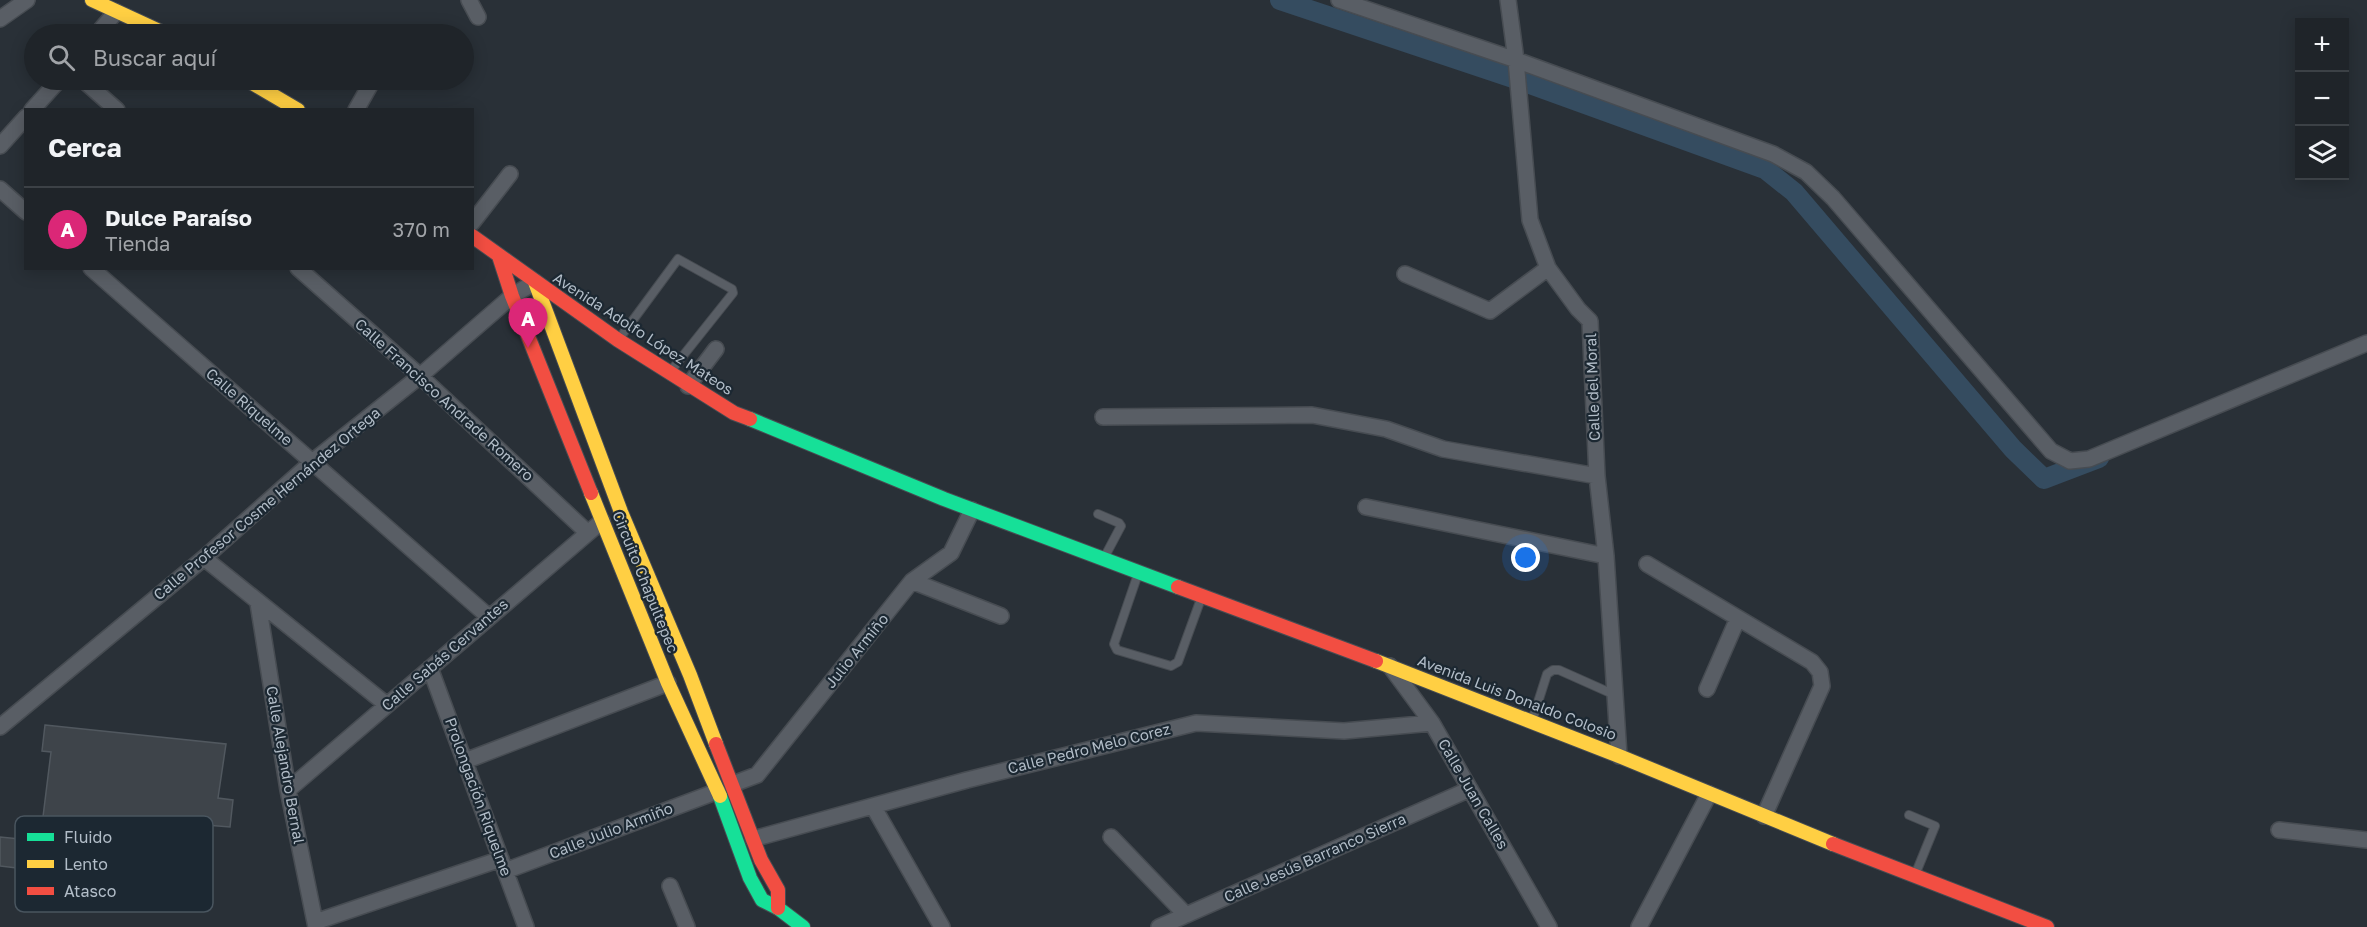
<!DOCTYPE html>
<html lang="es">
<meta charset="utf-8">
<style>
body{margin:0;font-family:"Golos Text",sans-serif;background:#2c3035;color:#f1f3f6}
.controls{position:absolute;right:18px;top:18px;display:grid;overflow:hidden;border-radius:0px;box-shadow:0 3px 15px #0003}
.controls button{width:54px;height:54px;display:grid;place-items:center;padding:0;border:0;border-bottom:2px solid #3c4146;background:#1f2429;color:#f1f3f6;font:30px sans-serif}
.you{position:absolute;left:1526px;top:558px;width:21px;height:21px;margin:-15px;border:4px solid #fff;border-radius:50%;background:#1a73e8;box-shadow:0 0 0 9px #1a73e833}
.badge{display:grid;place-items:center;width:39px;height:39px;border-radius:50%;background:#db2777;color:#fff;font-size:20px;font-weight:700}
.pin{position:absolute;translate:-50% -50px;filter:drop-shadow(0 2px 3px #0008)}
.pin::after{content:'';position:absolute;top:32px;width:21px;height:18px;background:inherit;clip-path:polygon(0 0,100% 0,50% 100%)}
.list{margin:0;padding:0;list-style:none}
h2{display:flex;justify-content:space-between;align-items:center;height:78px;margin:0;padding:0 24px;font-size:26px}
h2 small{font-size:20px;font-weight:400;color:#a1a4a8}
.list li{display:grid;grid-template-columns:39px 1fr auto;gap:18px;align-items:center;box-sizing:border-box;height:84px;padding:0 24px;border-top:2px solid #3c4146}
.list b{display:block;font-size:22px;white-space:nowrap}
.list p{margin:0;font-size:20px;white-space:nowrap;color:#a1a4a8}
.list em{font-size:20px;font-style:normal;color:#a1a4a8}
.icon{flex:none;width:33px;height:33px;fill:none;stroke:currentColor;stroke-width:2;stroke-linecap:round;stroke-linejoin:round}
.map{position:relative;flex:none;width:2367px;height:927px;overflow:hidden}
.search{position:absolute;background:#1f2429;box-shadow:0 3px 15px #0003;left:24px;top:24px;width:450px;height:66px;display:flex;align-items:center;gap:15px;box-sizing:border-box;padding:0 21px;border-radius:33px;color:#a1a4a8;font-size:22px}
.panel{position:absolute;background:#1f2429;box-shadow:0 3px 15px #0003;left:24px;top:108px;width:450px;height:162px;border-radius:0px}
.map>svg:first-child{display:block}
</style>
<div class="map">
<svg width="2367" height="927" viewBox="0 0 2367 927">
<rect width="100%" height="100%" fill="#293037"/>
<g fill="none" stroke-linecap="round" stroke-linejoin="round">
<path stroke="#354c60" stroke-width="20" d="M1280 0 1516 79 1765 169 1794 192 2013 449 2044 479 2099 458"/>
</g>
<path fill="#3e444a" stroke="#51585f" stroke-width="1.5" d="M45 725 226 744 218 798 233 800 230 827 193 824 188 875 98 868 101 828 74 825 68 874 0 866V837L40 841 51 752 42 751Z"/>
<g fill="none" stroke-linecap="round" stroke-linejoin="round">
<g stroke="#474c52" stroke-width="10">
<path id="lane" d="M619 339 678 259 732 289 733 293 670 372
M1098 514 1119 523 1121 526 1104 558
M1138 574 1114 644 1117 650 1171 666 1178 662 1202 596
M1532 721 1547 674 1553 670H1559L1615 695
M1909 815 1935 826 1915 875"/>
</g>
<g stroke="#474c52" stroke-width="18">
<path id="street" d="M469 0 478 17
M1339 0 1516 60 1773 154 1806 172 1833 198 2051 451 2070 461 2089 459 2367 343
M1508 0 1516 60 1530 220 1548 268 1578 309 1590 321 1597 476 1606 556 1619 756
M0 19 27 0
M97 34 116 12
M83 80 117 110
M32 110 59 80
M356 110 373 80
M0 146 26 117
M0 189 26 212
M472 223 510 174
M91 268 489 617
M298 268 420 376 588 533
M1405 274 1490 311 1548 268
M688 386 716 349
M1103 417 1312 415 1386 429 1443 449 1597 476
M1366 507 1606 556
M204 558 387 705
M1647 564 1812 662 1820 672 1822 686 1764 816
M912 581 1001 616
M258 603 288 790 316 927
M1390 666 1432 723 1549 927
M430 668 526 927
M1707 689 1738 618
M0 727 204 558 312 462 420 376 512 296 535 282
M465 761 668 683
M733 784 757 775 912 581 951 553 972 510
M288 790 602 521
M873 806 942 927
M2279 830 2367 840
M1111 837 1186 915
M753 839 967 780 1196 723 1344 731 1432 723
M505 871 718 791
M670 886 687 927
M315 922 501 859
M1159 927 1470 789
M1639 927 1709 794"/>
</g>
<g stroke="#474c52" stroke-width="16">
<path id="fast" d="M750 419 944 499 1178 587
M720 796 750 878 762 900 778 908 803 927"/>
</g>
<g stroke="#474c52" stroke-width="16">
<path id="slow" d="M92 0 166 34
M247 80 298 110
M535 282 621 512 690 675 716 744
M591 493 668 683 720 796
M1376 661 1619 756 1833 844"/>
</g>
<g stroke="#474c52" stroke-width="16">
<path id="jam" d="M472 236 618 340 734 413 750 419
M499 256 512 296 591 493
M1178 587 1376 661
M716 744 761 860 778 890V908
M1833 844 2047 927"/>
</g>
<use href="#lane" stroke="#595e65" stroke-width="8"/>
<use href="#street" stroke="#595e65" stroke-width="15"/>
<use href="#fast" stroke="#16e098" stroke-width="14"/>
<use href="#slow" stroke="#ffcf43" stroke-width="14"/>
<use href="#jam" stroke="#f24e42" stroke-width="14"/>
</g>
<g text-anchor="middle" stroke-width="4.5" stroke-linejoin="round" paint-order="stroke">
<g font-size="15" fill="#b2bdc8" stroke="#1c2832">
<text transform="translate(643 334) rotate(33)" y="5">Avenida Adolfo López Mateos</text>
<text transform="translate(1593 387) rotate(-92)" y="5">Calle del Moral</text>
<text transform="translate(444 400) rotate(42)" y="5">Calle Francisco Andrade Romero</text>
<text transform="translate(249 407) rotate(41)" y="5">Calle Riquelme</text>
<text transform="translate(267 504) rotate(-40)" y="5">Calle Profesor Cosme Hernández Ortega</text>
<text transform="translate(645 582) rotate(68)" y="5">Circuito Chapultepec</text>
<text transform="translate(857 651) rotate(-51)" y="5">Julio Armiño</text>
<text transform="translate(445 655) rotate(-41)" y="5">Calle Sabás Cervantes</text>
<text transform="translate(1517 698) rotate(21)" y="5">Avenida Luis Donaldo Colosio</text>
<text transform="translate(1089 749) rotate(-14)" y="5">Calle Pedro Melo Corez</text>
<text transform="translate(285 765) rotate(80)" y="5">Calle Alejandro Bernal</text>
<text transform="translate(1473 794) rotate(60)" y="5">Calle Juan Calles</text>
<text transform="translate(478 797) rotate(70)" y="5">Prolongación Riquelme</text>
<text transform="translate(611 831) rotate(-21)" y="5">Calle Julio Armiño</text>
<text transform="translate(1315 858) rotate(-24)" y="5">Calle Jesús Barranco Sierra</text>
</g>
</g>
<rect x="15" y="816" width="198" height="96" rx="9" fill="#1c2832" stroke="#49555f" stroke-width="1.5"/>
<rect x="27" y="833" width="27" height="8" fill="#16e098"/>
<rect x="27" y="860" width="27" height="8" fill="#ffcf43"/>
<rect x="27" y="887" width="27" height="8" fill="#f24e42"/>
<g font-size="16" fill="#b2bdc8">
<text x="64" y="843">Fluido</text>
<text x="64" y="870">Lento</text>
<text x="64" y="897">Atasco</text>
</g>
</svg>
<div class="controls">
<button>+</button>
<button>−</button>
<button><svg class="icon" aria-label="layers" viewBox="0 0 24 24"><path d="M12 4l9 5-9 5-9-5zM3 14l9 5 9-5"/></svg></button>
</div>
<div class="you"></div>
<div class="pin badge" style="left:528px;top:348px">A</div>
<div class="search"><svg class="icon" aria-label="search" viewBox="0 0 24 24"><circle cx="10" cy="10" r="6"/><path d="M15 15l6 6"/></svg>Buscar aquí</div>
<section class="panel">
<h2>Cerca<small></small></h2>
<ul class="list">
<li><span class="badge">A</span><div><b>Dulce Paraíso</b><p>Tienda</p></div><em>370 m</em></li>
</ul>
</section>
</div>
